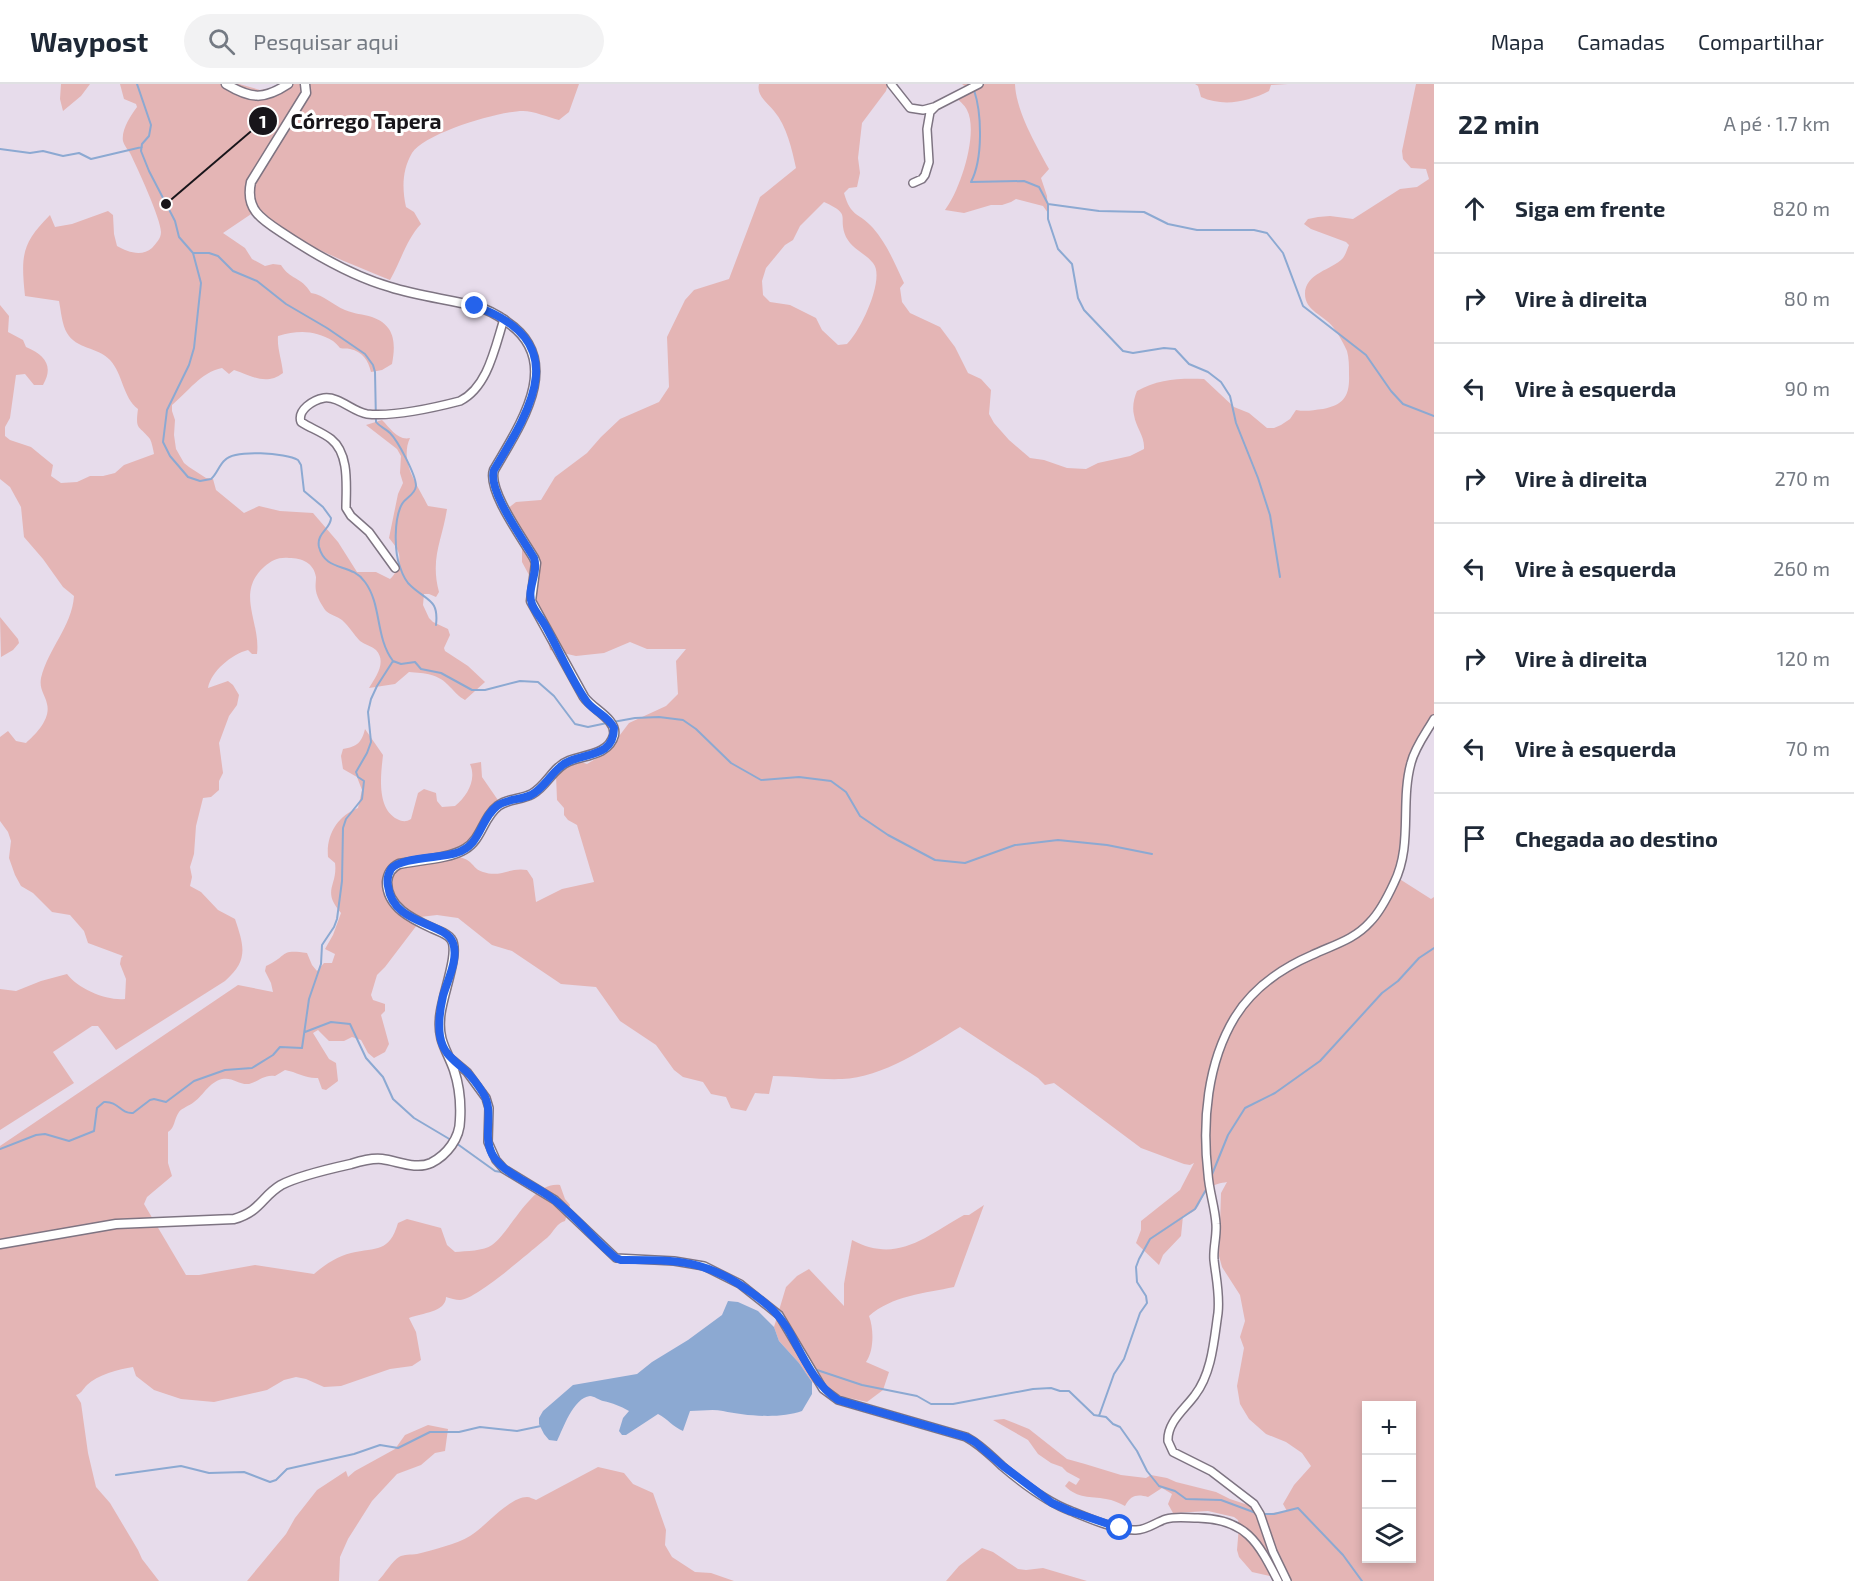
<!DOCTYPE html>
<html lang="pt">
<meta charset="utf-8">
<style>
body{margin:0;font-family:"Exo 2",sans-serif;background:#f2f2f3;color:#1f2937}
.controls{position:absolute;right:18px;bottom:18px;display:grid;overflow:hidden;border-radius:0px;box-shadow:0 3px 9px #0003}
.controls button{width:54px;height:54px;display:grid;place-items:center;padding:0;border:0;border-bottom:2px solid #e0e1e3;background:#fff;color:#1f2937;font:30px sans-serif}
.stop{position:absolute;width:18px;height:18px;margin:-14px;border:4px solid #2563eb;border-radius:50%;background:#fff}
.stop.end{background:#2563eb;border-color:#fff;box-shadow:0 2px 6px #0008}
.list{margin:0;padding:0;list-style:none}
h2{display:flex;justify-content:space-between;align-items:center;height:78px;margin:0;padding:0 24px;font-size:26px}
h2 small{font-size:20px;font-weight:400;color:#747a83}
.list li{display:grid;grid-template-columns:39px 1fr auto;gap:18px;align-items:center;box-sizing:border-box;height:90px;padding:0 24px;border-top:2px solid #e0e1e3}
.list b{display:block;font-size:22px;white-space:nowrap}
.list em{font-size:20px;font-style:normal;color:#747a83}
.icon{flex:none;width:33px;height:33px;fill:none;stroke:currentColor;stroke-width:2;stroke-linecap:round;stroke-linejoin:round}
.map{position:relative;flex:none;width:1434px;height:1497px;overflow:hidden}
header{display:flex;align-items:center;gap:36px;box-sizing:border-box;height:84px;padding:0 30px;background:#fff;border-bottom:2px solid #e0e1e3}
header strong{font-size:28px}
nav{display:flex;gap:33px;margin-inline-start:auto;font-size:21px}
.search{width:420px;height:54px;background:#f2f2f3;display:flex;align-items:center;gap:15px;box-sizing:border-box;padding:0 21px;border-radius:33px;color:#747a83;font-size:22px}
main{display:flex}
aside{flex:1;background:#fff}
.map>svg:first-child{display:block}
</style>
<header>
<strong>Waypost</strong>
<div class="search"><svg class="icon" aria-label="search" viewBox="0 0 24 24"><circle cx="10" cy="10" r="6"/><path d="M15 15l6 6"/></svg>Pesquisar aqui</div>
<nav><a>Mapa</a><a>Camadas</a><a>Compartilhar</a></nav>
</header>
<main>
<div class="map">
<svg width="1434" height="1497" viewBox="0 0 1434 1497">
<rect width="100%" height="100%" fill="#e7dceb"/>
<path fill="#e4b5b5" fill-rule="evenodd" d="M61 0H90L81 12 63 27 60 15Z
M120 0H239L260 6 274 4 281 0H579L569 28 559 36C547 33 534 27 523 27 499 27 425 49 412 69 402 86 402 105 406 123L414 128 421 140C406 156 401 177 390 196 341 176 298 160 257 126L223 149 245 164 252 175 265 182 273 180 281 181C290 196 301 192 311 209 324 211 333 221 345 226 354 230 363 230 372 233 395 241 396 259 392 280L382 286 371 288C368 276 363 268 350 265 347 264 343 265 340 264 338 262 336 259 333 257 315 246 298 246 278 252 277 265 282 276 283 289 266 302 252 292 234 286L229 290 222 284C201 288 188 308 172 321V327L175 336 174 351 176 365 184 379 189 383 206 394 213 395 216 406 244 429 259 422 280 427 313 429 338 458 357 488H376L390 495C397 489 402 476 398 467 396 462 392 458 389 454L398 410 403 399 400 389 401 372 397 365 366 341 382 336C390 344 398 357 410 354 399 378 418 401 428 422L447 425C442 457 430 474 439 508L436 513 429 510H424L423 521 429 534 433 538 448 545 450 551 444 564 445 567 468 582 485 598 465 616C458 612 456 609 450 603 439 590 425 589 409 588L395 600 369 604C376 593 387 578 376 566 372 562 365 561 360 557 354 551 349 542 342 536 337 532 330 531 326 527 322 522 317 513 316 507 315 502 316 498 316 493 314 479 302 474 289 474 279 473 272 476 264 483 235 509 261 538 257 570H252L248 566C232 570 211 587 208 604L228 597 233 601 239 611 237 621 229 632 219 659 223 689 219 697V706L211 713 203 714 196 742 194 770 190 783 192 793 190 802 201 808 218 826 235 835C244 862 249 876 225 897L116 966 98 942H92L53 968 74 999 0 1046V905L16 907 41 897 67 890C78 905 107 917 125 915L126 895 120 880 121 874 123 872 88 859 84 847 70 831 52 828 33 809 21 802 15 791 9 774 11 757 8 748 0 737V653L8 647 16 657 26 659C36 650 51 635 47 620 45 610 39 606 41 594 48 565 72 542 74 512L63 503 43 475 24 453 21 423 10 403 0 395V221L9 232 8 248 23 256 26 263C45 271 54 282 43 301H34L25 290 16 291 10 334 5 343V352L10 356 31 363 53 381 51 392 61 399 77 398 90 392H103L115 389 124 381 154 370C153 365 152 359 150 355 139 341 135 347 138 325 123 314 123 290 110 276 98 263 76 265 67 249 62 241 61 227 59 217L25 212C21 172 21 160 50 131L55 143 72 140 108 127 113 131 114 150 117 162C127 168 142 173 152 164 156 159 161 155 161 148 161 135 137 83 130 69 128 66 124 61 123 57 121 46 131 31 137 23L136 20 124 15Z
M759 0H888L886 7 862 39 858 74 860 89 857 103 849 104 844 109C851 134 859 128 873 144 887 160 895 180 904 199L900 204 902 218 910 229 940 243 955 263 968 289 981 295 991 306 989 330 994 339 1009 356 1030 374 1044 376 1067 384 1086 385 1098 379 1130 372 1144 365C1145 352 1136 344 1134 331 1132 323 1134 314 1137 307 1158 295 1180 294 1204 295L1234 323 1249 329 1267 344H1274L1281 341 1290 335 1296 326C1306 328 1313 326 1323 325 1344 321 1350 312 1349 290 1349 282 1349 274 1347 267 1344 260 1338 249 1333 243 1324 231 1305 227 1305 210 1305 189 1332 186 1343 174 1346 170 1347 165 1349 161L1346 158 1311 145 1304 140 1308 135 1318 133 1330 132 1353 135 1400 105 1417 103 1429 95 1426 85 1411 84 1403 75 1402 67 1416 0H1434V644L1421 663 1414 684 1411 698 1408 756 1398 794 1431 815 1434 813V1497H1291L1252 1488 1239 1473 1237 1466 1239 1442 1238 1436 1234 1433 1208 1427 1173 1429 1168 1420 1172 1410 1162 1404 1148 1413C1137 1410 1131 1411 1125 1422 1119 1419 1113 1416 1106 1415 1090 1412 1078 1415 1065 1402L1069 1397 1076 1401 1080 1395 1067 1388 1062 1383 1051 1379 1038 1370 1028 1356 993 1336 1004 1335 1029 1345 1067 1375 1085 1380 1121 1391 1146 1394 1151 1391 1167 1394 1176 1398 1216 1408 1230 1415 1251 1422 1263 1430 1287 1427 1283 1420 1294 1401 1311 1382 1302 1369 1286 1358 1266 1350 1249 1335 1240 1320 1237 1302 1244 1264 1240 1253 1245 1237 1240 1211 1222 1183 1219 1172 1221 1109 1227 1098C1221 1099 1214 1100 1209 1105 1197 1116 1203 1127 1183 1132L1181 1152 1163 1171 1159 1181 1136 1159 1141 1146V1137L1180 1106 1194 1079 1190 1081 1184 1080 1141 1064 1054 999 1045 1001 1038 994 960 943C927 963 882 994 842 995 819 996 796 992 773 992L769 1010 755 1009 746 1027 731 1024 726 1013 711 1010 703 998 683 993 674 986 656 961 620 937 596 903 561 900 512 867 492 861 458 834 437 831 420 833 417 841 385 883 377 891 371 911 373 916 385 920V927L381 931 389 960 385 968 374 974 368 969 361 956 352 953 344 957H329L318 946 313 949 329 975 336 979 338 997 326 1006 322 1005 318 994C306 995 297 988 285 986L275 992C264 990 258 998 249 1000 239 1001 233 993 222 995 208 999 205 1010 194 1018 189 1022 182 1024 179 1028 174 1035 175 1044 168 1048V1079L172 1092 147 1113 144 1120 186 1191H199L255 1181 314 1190C324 1181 338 1172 351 1169 377 1163 389 1169 398 1139L407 1135 441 1144 447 1161 455 1168C466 1167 484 1167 492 1161 512 1146 532 1097 560 1101L565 1115 570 1121 565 1137C557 1139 554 1147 548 1153 533 1165 476 1216 460 1216 456 1216 450 1214 446 1213 446 1228 422 1229 409 1234L416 1248 421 1276 412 1282 390 1285 341 1302 324 1303 306 1295 296 1293 284 1296 267 1306 214 1318 181 1315 154 1306 136 1292 133 1283C119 1285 97 1291 87 1301 82 1306 82 1309 76 1311L81 1319 88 1369 96 1403 110 1419 138 1466 142 1475 159 1497H0V1062L238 901 273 908 271 899 265 887 266 882C289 872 278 865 307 869L312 881 317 887 324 879H332L335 870 325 865 333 851 341 829C321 806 338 802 335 779L328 773C326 750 338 732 358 724L362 706 357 693 343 685 341 672 343 665C357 663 362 658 365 645L383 671C381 690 376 724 397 735 403 738 406 738 411 735L418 709 424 705 436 709 437 717 442 723 455 722C467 712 477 696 470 680L481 678 482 693 502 722C491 731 481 746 479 760L475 761 459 773C474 776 472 785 483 788 501 794 509 783 527 786L533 795 536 818 562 805 594 798 577 741 568 736 564 731V724L557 716 556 691C566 682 574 675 587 680L607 668 629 639 666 622 678 610 676 577 686 565H647L630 558 604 569 576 572 550 566 548 556 533 530 527 513 529 491 522 478V459L503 428 516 418 541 416 555 393 587 369 601 353 620 335 659 318 669 303 667 253 685 216 694 206 729 195 760 113 796 84C792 66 787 42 774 27 768 19 756 12 759 0ZM824 118C853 131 837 132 846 153 853 166 865 169 873 179 886 194 860 248 847 260L838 261 822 246 816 234 790 221 770 218 763 211 762 197 766 184 785 161 793 156 800 142ZM1366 1322H1412V1474H1366Z
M962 0H1015C1016 27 1036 61 1049 85L1041 94 1047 112 1048 129 1043 122 1016 115 1011 118 1002 121H991L964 129 945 126C960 107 979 49 967 26 965 21 958 16 954 11L966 3Z
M1195 0H1288L1271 1 1269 7C1248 18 1223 23 1201 13L1198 2Z
M0 533 18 555 19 559 13 566 1 573Z
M984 1121 954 1203C926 1209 891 1212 869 1232 874 1245 874 1267 866 1278L889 1288 883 1306 867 1318 841 1312 812 1298 799 1279 779 1257 774 1243 786 1203 797 1192 809 1185 844 1222V1200L852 1156C897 1180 925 1153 964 1131H969Z
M428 1341 448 1345 445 1367 435 1369 421 1381 397 1390 372 1417 348 1455 340 1473 339 1497H247L286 1450 295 1434 317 1406 346 1387 348 1393 355 1387 395 1365 405 1351Z
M598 1383 624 1389 633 1400 653 1409 666 1446 665 1461 672 1473 695 1488 711 1489 734 1497H378C384 1491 393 1476 399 1473 404 1470 411 1471 417 1470 432 1466 457 1460 470 1452 484 1444 509 1413 527 1413 530 1413 533 1415 536 1416Z
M982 1464 993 1468 1018 1485 1026 1486 1043 1484 1087 1497H946L959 1482Z"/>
<path fill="#8ca9d2" d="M728 1217 738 1218 758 1227 774 1243 779 1257 799 1279 812 1298V1310L802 1327C780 1335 746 1332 723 1327 713 1325 701 1327 690 1327L683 1347C673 1343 668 1335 658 1330L626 1351H622L619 1347 623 1334 629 1327C620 1322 613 1319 603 1317 599 1316 594 1312 590 1312 573 1314 563 1345 557 1357L549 1356 544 1350 539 1340V1334L543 1327 573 1301 637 1290 652 1278 688 1256 722 1231Z"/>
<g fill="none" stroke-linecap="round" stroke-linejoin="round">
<path stroke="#8ca9d2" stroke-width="2" d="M137 0 151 41 149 52 142 60 141 67 149 87 175 137 179 153 193 169 201 199 194 264 189 281 167 326 163 358 170 372 188 393 200 397 211 395C217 390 219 381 225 376 235 365 286 369 298 376L301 381 304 407 323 423 331 434C331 445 316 449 319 463 326 489 351 478 365 498 382 521 375 553 393 577
M974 6C982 30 983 75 971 98L1024 97 1039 103 1048 120V135L1058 165 1072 180 1078 214 1084 226 1123 267 1133 269 1164 264 1175 265 1189 280 1208 288 1221 298 1230 312 1236 339 1258 394 1270 431 1280 493
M0 65 30 69 43 67 63 72 79 69 91 75 142 63
M1048 120 1099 127 1144 128 1168 140 1197 146H1254L1267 149 1283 169 1303 222 1366 271 1391 307 1403 320 1434 332
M193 169H209L218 172 233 187 257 197 286 220 327 244 365 270 373 281 375 288 376 338C380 343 385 344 390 349 398 357 416 391 416 402 415 411 406 413 402 420 394 434 394 467 400 483 402 489 406 498 411 502 427 517 439 515 436 541
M393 577 401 580 415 578 421 585 441 589 472 606H485L520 597 538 598 554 612 575 640 588 643 607 639
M613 638 635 634 659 633 683 636 696 645 731 679 761 696 799 693 831 697 846 708 860 732 888 751 935 776 965 779 1015 761 1058 756 1107 761 1152 770
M305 948 331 938 350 940 366 974 383 993 393 1015 414 1034 451 1056
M456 1059 495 1087 507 1089
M0 1065 36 1051 45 1050 69 1057 94 1047 97 1024 104 1018C119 1017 120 1030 133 1029L150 1016 154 1015 166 1018 194 997 225 986 252 984 273 971 280 963 302 964 309 915 321 880 322 861 334 843 337 835 342 797 343 744 346 735 362 715 364 697 358 693 356 688 367 669 371 658 368 628 371 615 377 602 393 577
M1211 1093 1228 1051 1245 1024 1275 1009 1320 977 1382 909 1398 897 1419 874 1434 864
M814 1285 862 1301 917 1312 931 1320H953L1033 1305 1051 1304 1060 1307H1069L1094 1331 1106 1333 1113 1340 1120 1343 1137 1367 1147 1387 1159 1402 1175 1407 1186 1415 1221 1416 1256 1429
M1099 1332 1114 1290 1124 1275 1140 1229 1147 1219 1146 1212 1137 1198 1136 1183 1139 1175 1150 1155 1195 1125 1207 1104
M116 1391 181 1382 209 1389 244 1388 270 1398 276 1396 287 1385 354 1370 380 1361 398 1364 430 1348H459L480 1343 517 1347 541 1342
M1261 1430H1274L1298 1424 1343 1471 1362 1497"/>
<g stroke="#7e7482" stroke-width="10">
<path id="minor" d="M891 0 910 24 923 26 934 23
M913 99 922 95 925 91 929 78 927 45 930 28 936 22 979 0
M395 484 369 448 351 432 346 424C346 403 350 370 331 355 322 348 310 344 301 338 297 326 313 316 324 314 339 312 353 328 367 330 395 333 433 324 460 317 488 303 495 263 504 235
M449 973 467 988 486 1014 489 1024 488 1058 496 1076 504 1085 555 1116 616 1174 674 1177 704 1182 740 1200 779 1231 823 1305 838 1316 966 1353C981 1361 990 1371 1002 1382 1022 1399 1046 1418 1071 1427 1088 1434 1118 1447 1136 1446 1147 1446 1156 1438 1166 1435 1176 1432 1188 1434 1198 1434 1246 1435 1258 1458 1278 1497
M1287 1497 1273 1468 1260 1430 1254 1420 1211 1387 1173 1368 1168 1357C1167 1338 1185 1325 1195 1311 1212 1289 1214 1256 1218 1229 1220 1210 1216 1194 1214 1176 1213 1164 1217 1152 1216 1140 1215 1123 1209 1107 1208 1090 1202 1038 1207 979 1235 933 1253 904 1282 884 1312 871 1333 861 1354 856 1370 838 1380 828 1388 812 1394 799 1413 761 1400 719 1411 679 1415 663 1426 649 1434 635"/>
</g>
<g stroke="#7e7482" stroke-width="11">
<path id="tertiary" d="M226 0C251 15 264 16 288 0
M0 1160 116 1140 234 1135C261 1127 261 1113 281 1101 296 1093 333 1084 351 1080 361 1077 371 1074 382 1075 398 1077 416 1086 431 1079 447 1071 460 1054 460 1036 461 1020 459 1001 454 986 447 966 438 957 440 935 440 916 461 868 451 855 447 849 438 847 432 844 412 835 387 823 387 798 388 789 391 784 399 780 418 776 449 775 465 765 482 755 483 733 498 722 508 714 521 716 532 710 547 702 553 683 569 677 584 671 609 671 614 651 617 635 592 625 584 613L531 517 536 479 534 474C523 455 487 406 494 386 520 341 565 277 507 238 498 231 486 225 475 222 447 215 418 212 390 203 351 192 314 170 281 148 261 135 245 125 251 98L306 9 305 0"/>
</g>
<use href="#minor" stroke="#fff" stroke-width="7"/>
<use href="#tertiary" stroke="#fff" stroke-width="8"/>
</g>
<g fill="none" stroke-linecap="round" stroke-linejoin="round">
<path stroke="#2563eb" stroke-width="8" d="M475 222C572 257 534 320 494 386 487 406 523 455 534 474 539 489 526 505 532 520 535 528 542 535 546 543 560 568 571 596 587 618 595 628 608 632 614 644 614 677 577 667 560 683 550 691 543 705 531 711 520 716 506 715 497 722 479 736 482 761 456 769 442 774 400 773 391 785 388 790 387 797 388 802 393 842 445 837 453 859 459 875 447 897 443 912 440 925 438 939 440 952 443 970 454 976 466 987 473 994 478 1001 483 1009 495 1028 482 1050 492 1070 498 1081 508 1088 519 1094 530 1101 543 1107 553 1115 576 1132 594 1156 616 1174L621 1176C677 1176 706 1175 752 1209 770 1222 779 1230 790 1249 803 1273 815 1301 838 1316L966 1353 975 1358 1003 1382 1052 1419 1070 1427 1120 1444"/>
</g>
<path fill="none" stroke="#18151a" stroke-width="2" d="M166 120L263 37"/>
<g fill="#18151a" stroke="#fff" stroke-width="2">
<circle cx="166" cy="120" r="6"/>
<circle cx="263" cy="37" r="15"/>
</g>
<g font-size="18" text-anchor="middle" font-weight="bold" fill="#fff">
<text x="263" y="44">1</text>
</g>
<g font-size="21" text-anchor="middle" font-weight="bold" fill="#18151a" stroke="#fff" stroke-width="6" stroke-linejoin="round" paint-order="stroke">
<text x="366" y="45">Córrego Tapera</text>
</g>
</svg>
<div class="controls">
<button>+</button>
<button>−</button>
<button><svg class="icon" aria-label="layers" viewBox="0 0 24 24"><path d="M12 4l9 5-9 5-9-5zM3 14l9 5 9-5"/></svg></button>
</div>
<div class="stop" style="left:1120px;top:1444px"></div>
<div class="stop end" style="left:475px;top:222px"></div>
</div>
<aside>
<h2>22 min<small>A pé · 1.7 km</small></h2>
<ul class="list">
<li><svg class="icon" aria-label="ahead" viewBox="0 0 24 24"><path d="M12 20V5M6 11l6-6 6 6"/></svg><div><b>Siga em frente</b></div><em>820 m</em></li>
<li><svg class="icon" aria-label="right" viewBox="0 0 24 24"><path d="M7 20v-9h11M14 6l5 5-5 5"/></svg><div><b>Vire à direita</b></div><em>80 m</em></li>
<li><svg class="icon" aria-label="left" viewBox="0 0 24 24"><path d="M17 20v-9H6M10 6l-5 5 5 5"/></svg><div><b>Vire à esquerda</b></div><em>90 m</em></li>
<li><svg class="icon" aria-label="right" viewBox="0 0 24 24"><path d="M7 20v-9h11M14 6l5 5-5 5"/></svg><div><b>Vire à direita</b></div><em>270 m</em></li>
<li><svg class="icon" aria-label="left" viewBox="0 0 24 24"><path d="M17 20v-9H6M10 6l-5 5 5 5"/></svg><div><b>Vire à esquerda</b></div><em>260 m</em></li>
<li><svg class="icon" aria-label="right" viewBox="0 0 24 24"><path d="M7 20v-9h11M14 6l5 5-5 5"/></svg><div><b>Vire à direita</b></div><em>120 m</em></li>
<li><svg class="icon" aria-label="left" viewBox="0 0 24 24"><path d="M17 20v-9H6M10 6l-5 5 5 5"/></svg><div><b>Vire à esquerda</b></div><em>70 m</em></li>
<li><svg class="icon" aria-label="arrive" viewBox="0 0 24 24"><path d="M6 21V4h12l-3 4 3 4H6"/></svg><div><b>Chegada ao destino</b></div></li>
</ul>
</aside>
</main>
